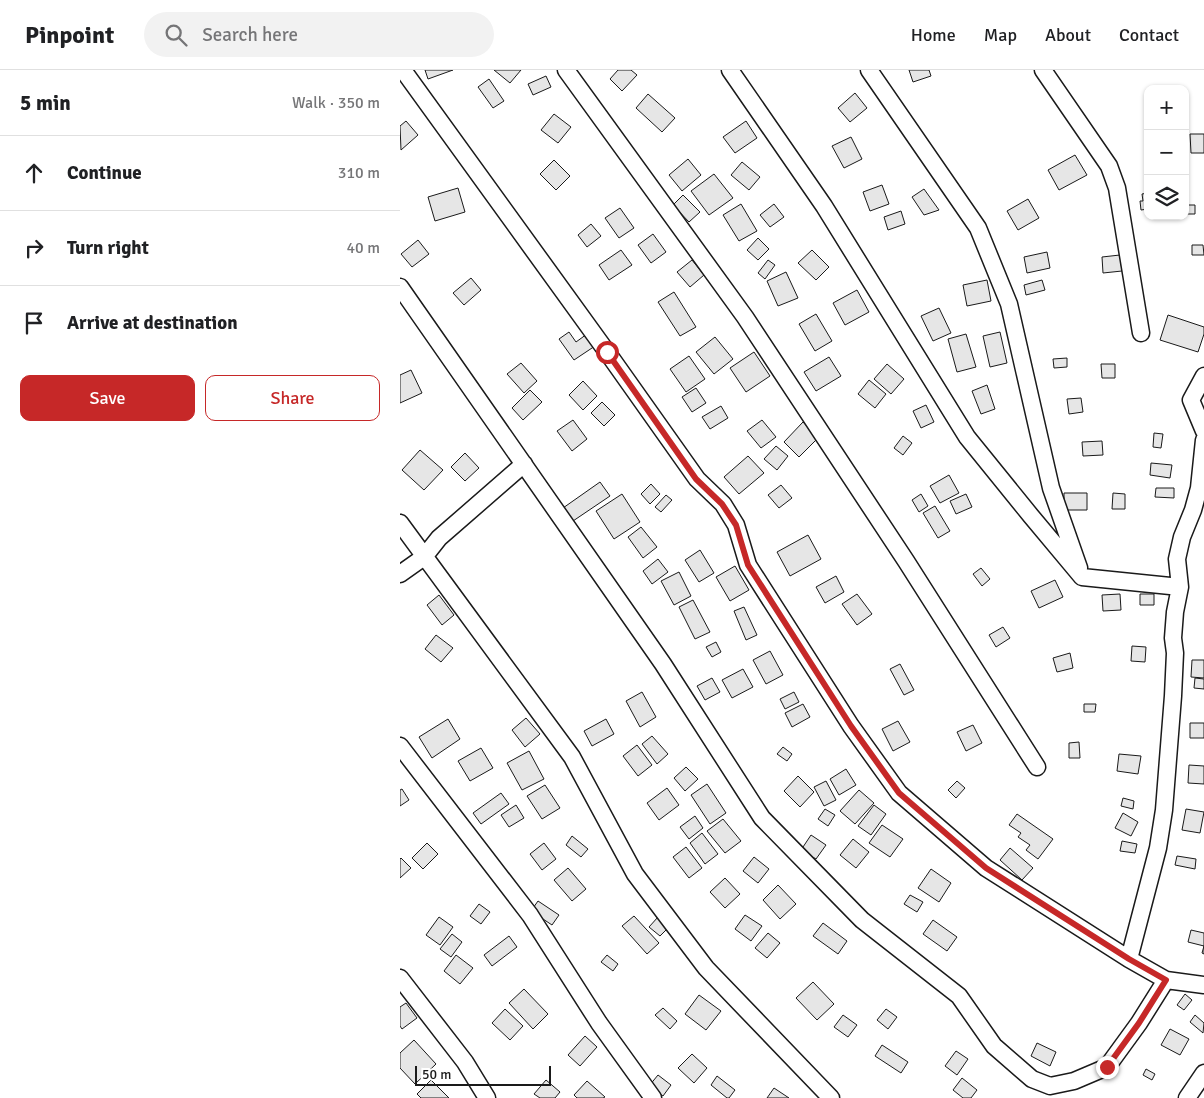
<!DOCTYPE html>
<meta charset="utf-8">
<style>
body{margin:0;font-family:Signika,sans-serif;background:#f2f2f2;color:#202124}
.controls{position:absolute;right:15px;top:15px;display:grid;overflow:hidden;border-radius:10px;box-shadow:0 1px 4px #0004}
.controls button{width:45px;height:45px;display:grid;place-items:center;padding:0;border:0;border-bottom:1px solid #e0e0e0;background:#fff;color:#202124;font:25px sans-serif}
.scale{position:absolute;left:15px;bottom:12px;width:136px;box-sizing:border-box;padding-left:5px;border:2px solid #1a1a1a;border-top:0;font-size:14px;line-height:18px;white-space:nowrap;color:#1a1a1a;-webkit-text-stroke:4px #fff;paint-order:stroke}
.stop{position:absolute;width:15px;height:15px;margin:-11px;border:4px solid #c62828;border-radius:50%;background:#fff}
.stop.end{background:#c62828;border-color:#fff;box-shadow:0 1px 5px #0008}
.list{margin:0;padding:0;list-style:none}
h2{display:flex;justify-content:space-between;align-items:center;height:65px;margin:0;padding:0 20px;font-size:21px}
h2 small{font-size:16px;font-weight:400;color:#757577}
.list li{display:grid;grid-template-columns:32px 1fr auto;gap:15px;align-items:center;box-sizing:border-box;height:75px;padding:0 20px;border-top:1px solid #e0e0e0}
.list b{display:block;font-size:19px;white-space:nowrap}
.list em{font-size:16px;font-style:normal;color:#757577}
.actions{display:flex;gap:10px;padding:15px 20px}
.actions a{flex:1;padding:11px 0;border:1px solid #c62828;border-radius:10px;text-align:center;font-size:18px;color:#c62828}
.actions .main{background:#c62828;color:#fff}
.icon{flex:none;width:28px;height:28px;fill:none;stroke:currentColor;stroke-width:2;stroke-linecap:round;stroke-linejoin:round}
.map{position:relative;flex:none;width:804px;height:1028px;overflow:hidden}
header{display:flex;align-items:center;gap:30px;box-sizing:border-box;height:70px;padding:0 25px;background:#fff;border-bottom:1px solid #e0e0e0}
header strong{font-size:24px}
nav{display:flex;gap:28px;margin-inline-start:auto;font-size:18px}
.search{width:350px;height:45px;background:#f2f2f2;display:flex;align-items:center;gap:12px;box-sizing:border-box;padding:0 18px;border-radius:28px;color:#757577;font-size:19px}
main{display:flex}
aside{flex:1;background:#fff}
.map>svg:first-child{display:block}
</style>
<header>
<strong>Pinpoint</strong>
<div class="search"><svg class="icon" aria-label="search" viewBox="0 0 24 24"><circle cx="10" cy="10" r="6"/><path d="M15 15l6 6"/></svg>Search here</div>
<nav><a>Home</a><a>Map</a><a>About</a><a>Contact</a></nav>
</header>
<main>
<aside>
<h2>5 min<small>Walk · 350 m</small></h2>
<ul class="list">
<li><svg class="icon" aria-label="ahead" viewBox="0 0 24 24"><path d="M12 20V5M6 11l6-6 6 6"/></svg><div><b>Continue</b></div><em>310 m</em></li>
<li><svg class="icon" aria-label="right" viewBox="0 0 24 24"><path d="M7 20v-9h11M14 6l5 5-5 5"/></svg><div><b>Turn right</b></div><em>40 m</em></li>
<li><svg class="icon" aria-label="arrive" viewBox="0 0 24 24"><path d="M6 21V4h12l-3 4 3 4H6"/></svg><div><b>Arrive at destination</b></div></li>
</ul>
<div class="actions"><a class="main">Save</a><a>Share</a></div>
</aside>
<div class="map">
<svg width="804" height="1028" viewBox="0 0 804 1028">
<rect width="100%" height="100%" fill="#fff"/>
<path fill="#e6e6e6" stroke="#1a1a1a" d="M25 0H53L28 9Z
M94 0H121L110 13Z
M218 0H231L237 5 222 21 210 9Z
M509 0H529L531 6 513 12Z
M146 6 151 17 133 25 128 14Z
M89 9 104 31 93 38 78 17Z
M455 23 467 38 450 52 438 38Z
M248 24 275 48 262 62 236 38Z
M154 44 171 57 158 73 141 60Z
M6 51 18 65 1 80 0 56Z
M346 51 357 68 335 83 323 67Z
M790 64H804V83H791Z
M451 67 462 89 444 98 432 76Z
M675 85 687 105 659 120 648 100Z
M288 89 301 105 282 121 269 105Z
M154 90 170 106 156 120 140 104Z
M342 92 360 107 349 120 331 105Z
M314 104 333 128 309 145 291 121Z
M482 115 489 134 470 141 463 122Z
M58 118 65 142 35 151 28 127Z
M524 119 539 140 524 145 512 127Z
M748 123V139L741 140 740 131H743L742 124Z
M283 125 300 142 289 152 273 135Z
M628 129 639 148 618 160 607 141Z
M341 134 357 161 339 171 323 145Z
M374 134 384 147 370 157 360 145Z
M787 135H795V144H787Z
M220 138 234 158 219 168 205 148Z
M501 141 505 154 488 160 484 147Z
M191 154 201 166 187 177 178 165Z
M253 164 266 182 251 193 238 175Z
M358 168 369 179 358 190 347 180Z
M18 170 29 184 12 197 1 184Z
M792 175H803L804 185H792Z
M221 180 232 195 209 210 199 195Z
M412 180 429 197 416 210 398 193Z
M647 182 650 198 627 203 624 187Z
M720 185 722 201 703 203 702 187Z
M292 190 304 205 290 217 277 202Z
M368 190 375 195 365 209 358 203Z
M386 202 398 228 378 236 367 211Z
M71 208 81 220 64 235 53 223Z
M587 210 591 231 567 236 563 215Z
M642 210 645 220 626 225 624 215Z
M457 220 469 242 445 255 433 233Z
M274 222 296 257 280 266 258 232Z
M539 238 551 263 533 271 521 246Z
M416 244 432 271 415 281 399 254Z
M768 245 804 257V264L798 282 760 270Z
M169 262 176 272 187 264 195 276 174 290 159 269Z
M600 262 607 293 590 297 583 266Z
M566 264 576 297 557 302 548 269Z
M315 267 333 289 314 304 296 282Z
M354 282 370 306 346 322 330 298Z
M289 286 305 309 286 322 270 299Z
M429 287 441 306 416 321 404 302Z
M667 288V297L654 298 653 289Z
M121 293 137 311 124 323 107 304Z
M487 294 504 309 491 324 474 309Z
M701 294H715V308H702Z
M11 300 22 323 0 333V305Z
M469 310 486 324 475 338 458 324Z
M183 311 197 326 183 340 169 325Z
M587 315 595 339 581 344 572 321Z
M296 318 306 333 292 342 282 327Z
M130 320 142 332 123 350 112 338Z
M681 328 683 342 669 344 667 329Z
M202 332 215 345 204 356 191 343Z
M526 335 534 352 521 358 513 341Z
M321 336 328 348 310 359 302 347Z
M173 350 187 369 172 381 157 361Z
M362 350 376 367 361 378 347 361Z
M403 352 418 368 399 387 384 372Z
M754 363 763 364 761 378 753 377Z
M503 366 512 373 503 385 494 378Z
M702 371 703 385 683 386 682 372Z
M376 376 388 386 377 400 364 389Z
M20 380 43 400 24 420 2 400Z
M65 383 79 398 65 411 51 397Z
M348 386 364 403 339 424 324 407Z
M751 393 772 395 770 408 750 405Z
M549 405 559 423 540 433 530 416Z
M200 412 210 426 173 451 163 438Z
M251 414 260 424 250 434 241 424Z
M381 415 392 428 379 438 368 425Z
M756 418H774V428L755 427Z
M664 423H687V440H664Z
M713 423 725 424V439H712Z
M222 424 240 452 214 469 196 441Z
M521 424 528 436 519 442 512 430Z
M566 424 572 437 556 444 550 431Z
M266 425 272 430 261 442 255 437Z
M535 436 550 461 538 468 523 443Z
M241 457 257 477 243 488 228 467Z
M408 465 421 489 390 506 377 482Z
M300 480 314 503 299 512 285 490Z
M258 489 268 502 252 514 243 501Z
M335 496 349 520 330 531 316 507Z
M581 498 590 509 582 516 573 504Z
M279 502 291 526 274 535 261 511Z
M436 506 444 522 425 533 416 517Z
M655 510 663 527 639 538 631 521Z
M457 524 472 544 457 555 442 534Z
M720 524 721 540 703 541 702 525Z
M740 524H754V535H740Z
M39 525 54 545 42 555 27 535Z
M293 530 310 562 295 569 279 537Z
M344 537 357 565 346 570 334 541Z
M603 557 610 568 596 577 589 565Z
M36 565 53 578 41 592 25 579Z
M316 572 321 582 312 587 306 577Z
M732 576 746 577 745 592 731 591Z
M370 581 383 605 366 614 353 590Z
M670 583 673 598 657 602 653 588Z
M792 590H804V608L791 607Z
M500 594 514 620 504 625 490 599Z
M343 599 353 617 332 628 322 610Z
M312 608 320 622 305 630 297 616Z
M795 608 804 609V619L794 618Z
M242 622 256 647 240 657 226 631Z
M394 622 399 632 385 639 380 629Z
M403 634 410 647 392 657 385 643Z
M684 634H696L695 642H684Z
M126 648 140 664 125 677 112 660Z
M48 649 60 669 32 688 19 667Z
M206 649 214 664 192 676 184 661Z
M498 651 510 672 493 681 482 659Z
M790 653H804V668H790Z
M573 655 582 673 566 681 557 662Z
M252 666 268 684 257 694 242 674Z
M679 672 680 688H669V673Z
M237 675 252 695 238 706 223 686Z
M383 677 392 684 387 691 377 684Z
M81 678 93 698 70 711 58 691Z
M129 681 144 709 122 720 107 693Z
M719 684 741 686 738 704 717 701Z
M789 695 804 696V714L788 713Z
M286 697 298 709 285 721 274 708Z
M446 699 456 715 439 725 430 709Z
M398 706 414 722 400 737 384 721Z
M426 711 436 730 424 736 414 717Z
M557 711 565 718 556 728 548 720Z
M307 714 326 743 310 754 291 725Z
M145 715 160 738 142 749 127 726Z
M267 718 279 735 259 750 247 733Z
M2 719 9 730 0 736V720Z
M459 720 474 733 455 754 440 741Z
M101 723 109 734 81 754 73 743Z
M723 728 734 731 733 739 721 736Z
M116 735 124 748 109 757 101 745Z
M474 735 486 744 471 765 458 756Z
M425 739 435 745 428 756 418 749Z
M786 739 804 742 800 763 782 760Z
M723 743 738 752 731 766 715 758Z
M617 744 653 769 638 789 626 780 630 775 618 767 621 763 609 755Z
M295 746 303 758 289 769 280 757Z
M323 749 341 771 325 783 307 761Z
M482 755 503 769 490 787 469 773Z
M302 763 318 784 305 794 290 773Z
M411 765 426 775 416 789 401 780Z
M172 766 188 779 181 787 166 775Z
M453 769 469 782 456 798 440 785Z
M722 771 737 774 735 783 720 781Z
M27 773 38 784 23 799 12 788Z
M144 773 156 789 142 800 130 784Z
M286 777 302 798 289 808 273 787Z
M610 778 633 798 622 810 600 790Z
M777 786 796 789 795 799 775 795Z
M354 787 369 799 358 813 343 801Z
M1 788 11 798 0 808V789Z
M168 798 186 819 172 831 154 810Z
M531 799 551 813 539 832 518 818Z
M325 808 340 824 325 838 310 822Z
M378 815 396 834 380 849 363 830Z
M510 825 523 832 517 842 504 834Z
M138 831 159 845 152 855 131 841Z
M79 834 90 842 81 854 70 846Z
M345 845 362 856 351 871 335 859Z
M234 846 259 873 247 884 222 856Z
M39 847 53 857 40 875 26 865Z
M258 847 269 857 260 866 249 857Z
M533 850 557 867 547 881 523 864Z
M423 853 447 871 438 884 413 866Z
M791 860 804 863V884L802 883 804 876 788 872Z
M368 863 380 873 367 888 355 878Z
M52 864 62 872 51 887 40 879Z
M109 866 117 877 92 896 84 885Z
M56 885 73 898 60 914 44 901Z
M207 885 218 894 213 901 201 892Z
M413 912 434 934 417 950 396 928Z
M124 919 148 944 133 959 109 933Z
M785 924 792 930 784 940 777 935Z
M299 925 321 941 306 960 285 944Z
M6 933 17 948 2 959 0 956V937Z
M263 938 277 951 270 959 255 945Z
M105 939 123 956 110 970 92 953Z
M486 939 497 947 488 959 477 950Z
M443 945 457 955 448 967 434 957Z
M795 945 804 953 803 963 790 952Z
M770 959 789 969 780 985 761 975Z
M185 966 197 977 180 996 168 985Z
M14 970 36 994 15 1014 0 998V983Z
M637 973 656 982 650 996 631 986Z
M482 975 508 992 501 1003 475 986Z
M556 981 568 989 557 1005 545 996Z
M292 984 307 998 294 1013 278 998Z
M746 999 755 1004 752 1010 743 1005Z
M258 1005 271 1015 263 1026 249 1016Z
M317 1006 335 1020 329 1028H327L311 1015Z
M562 1008 577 1020 571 1028H563L553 1020Z
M31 1010 49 1028H21L17 1024Z
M146 1010 160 1022 155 1028H140L134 1024Z
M187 1011 205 1027 203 1028H177L174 1025Z
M374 1018 389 1028H367Z"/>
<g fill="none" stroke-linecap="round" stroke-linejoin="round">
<g stroke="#1a1a1a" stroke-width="19">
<path id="minor" d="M3 0 207 282 297 409 323 434 336 455 348 495 451 656 499 723 586 798 729 889 766 910 804 915
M166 0 345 247 506 491 637 697
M330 0 424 136 567 367 631 446 682 507 780 517
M469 0 578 158 609 234 651 418 679 498
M643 0 709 96 717 118 741 263
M0 217 263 594 362 748 462 850 559 926 594 976 632 1009 650 1016 674 1011 707 997 739 953 766 910
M804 306 791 330 804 361
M0 453 172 687 235 804 306 898 431 1028
M0 504 24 487 39 468 124 394
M0 676 130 845 199 953 253 1028
M729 889 758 778 764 740 773 626 775 583 773 568 775 542 780 517 777 489 782 467 793 440 799 418 804 370
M0 908 65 992 87 1028
M787 1028 804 1003"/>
</g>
<use href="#minor" stroke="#fff" stroke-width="16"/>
</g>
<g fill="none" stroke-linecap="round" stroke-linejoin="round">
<path stroke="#c62828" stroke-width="6" d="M207 282 296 409 322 434 336 455 348 495 451 656 499 723 586 798 729 889 766 910 739 953 707 997"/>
</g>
</svg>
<div class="controls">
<button>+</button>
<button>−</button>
<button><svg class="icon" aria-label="layers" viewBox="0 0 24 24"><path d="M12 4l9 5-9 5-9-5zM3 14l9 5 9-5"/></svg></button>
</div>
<div class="scale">50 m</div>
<div class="stop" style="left:207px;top:282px"></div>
<div class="stop end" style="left:707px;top:997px"></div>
</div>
</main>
